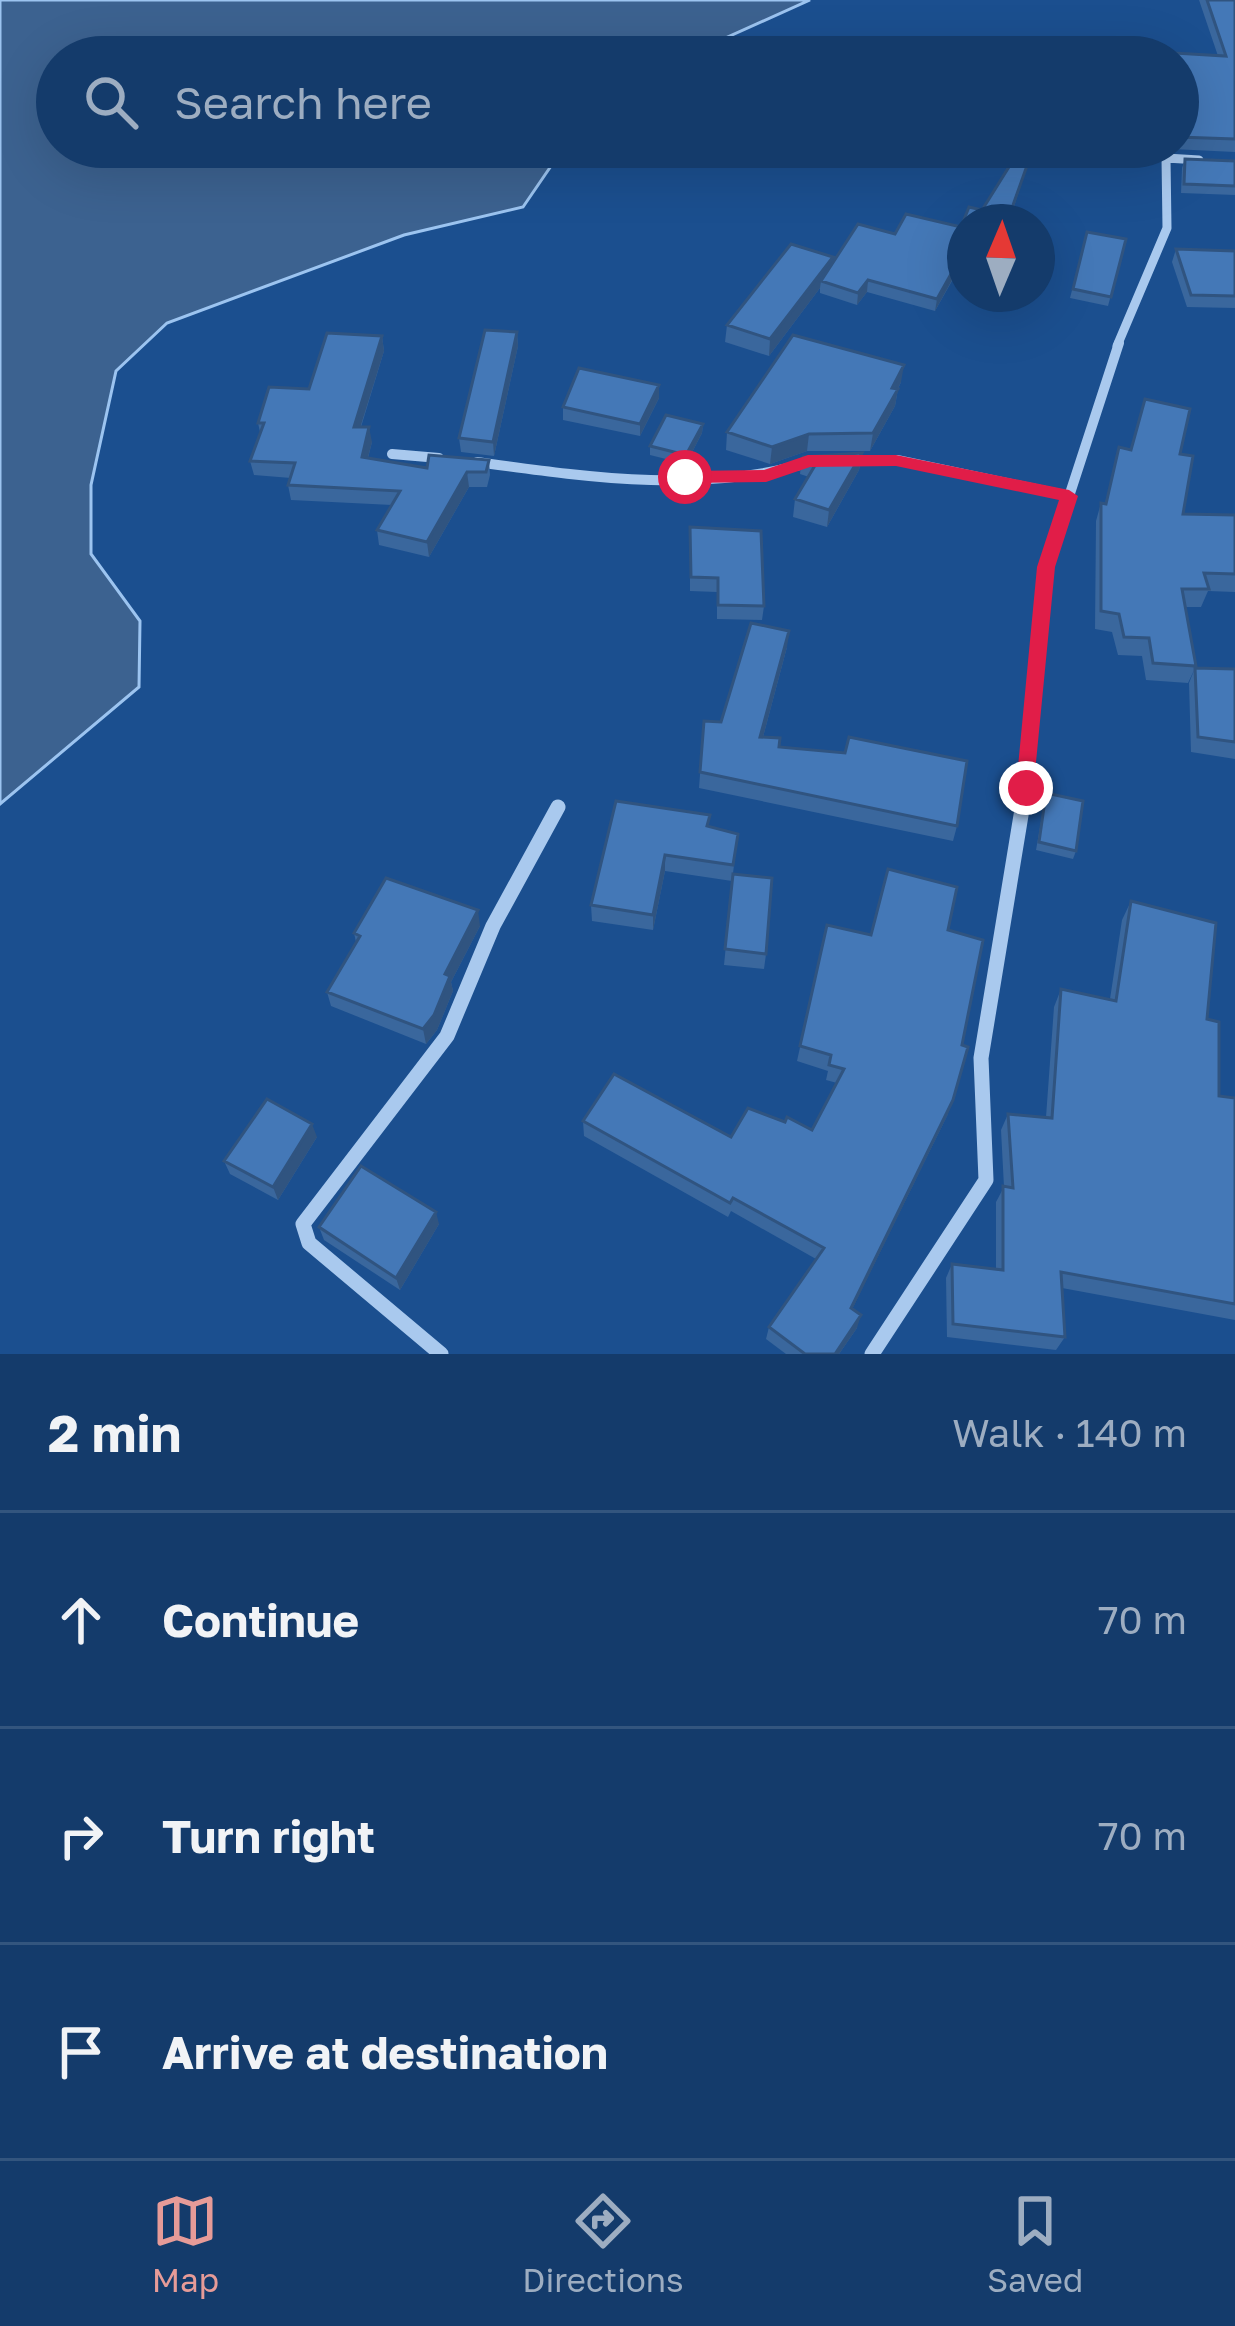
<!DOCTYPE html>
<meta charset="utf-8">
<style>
body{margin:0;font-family:"Golos Text",sans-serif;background:#214673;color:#f1f3f6}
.compass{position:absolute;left:947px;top:204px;width:108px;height:108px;border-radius:50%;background:#143b6b;box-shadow:0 12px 48px #0002;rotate:2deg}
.stop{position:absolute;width:36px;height:36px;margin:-27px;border:9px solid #e11d48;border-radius:50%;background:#fff}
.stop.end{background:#e11d48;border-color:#fff;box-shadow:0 3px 12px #0008}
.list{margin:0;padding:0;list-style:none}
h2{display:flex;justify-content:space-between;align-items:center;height:156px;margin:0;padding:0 48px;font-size:51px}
h2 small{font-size:39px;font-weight:400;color:#9dadc1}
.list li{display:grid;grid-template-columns:78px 1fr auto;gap:36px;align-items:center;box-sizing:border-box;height:216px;padding:0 48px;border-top:3px solid #33557e}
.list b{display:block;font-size:45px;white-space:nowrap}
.list em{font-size:39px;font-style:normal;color:#9dadc1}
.icon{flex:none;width:66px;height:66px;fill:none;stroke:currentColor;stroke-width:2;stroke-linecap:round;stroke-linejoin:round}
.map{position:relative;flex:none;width:1235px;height:1354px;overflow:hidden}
.search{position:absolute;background:#143b6b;box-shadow:0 12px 48px #0002;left:36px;right:36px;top:36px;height:132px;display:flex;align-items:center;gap:30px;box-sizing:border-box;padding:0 42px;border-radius:66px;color:#9dadc1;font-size:45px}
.sheet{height:804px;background:#143b6b}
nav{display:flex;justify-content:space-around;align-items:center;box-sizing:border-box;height:168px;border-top:3px solid #33557e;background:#143b6b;font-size:33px;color:#9dadc1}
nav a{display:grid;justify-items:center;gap:6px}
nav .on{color:#e69b98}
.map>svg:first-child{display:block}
</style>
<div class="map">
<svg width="1235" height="1354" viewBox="0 0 1235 1354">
<rect width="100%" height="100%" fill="#1b4f8f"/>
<path fill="#3c6290" stroke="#9cc4f0" stroke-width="3" d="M0 0H810L683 57H57V147H564L523 207 404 235 167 323 116 371 91 485V554L140 621 139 687 0 804Z"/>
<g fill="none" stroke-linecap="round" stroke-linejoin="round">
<path stroke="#a9c9ee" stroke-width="9" d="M1117 346 1167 228 1166 158 1199 160"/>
<path stroke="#a9c9ee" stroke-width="10" d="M392 454 439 458
M846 461 897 460 1069 496
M477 462C586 477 707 495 813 461
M1026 788 1046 567 1119 343"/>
<path stroke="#a9c9ee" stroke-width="15" d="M441 1354 309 1243 303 1224 447 1036 493 926 558 807
M872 1354 986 1180 981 1058 1026 785"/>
</g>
<path fill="#3a679d" d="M1199 0H1235V152L1172 149 1164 147H1178V57H1157L1158 52 1218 56Z
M1017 154 1029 160 1009 222H965V258L935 311 867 292 857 305 820 293V288L769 356 725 342 727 325 791 244 833 257 832 264 858 224 895 234 906 214 961 227 969 207 982 210Z
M1185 159 1235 161V195L1181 193 1182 168Z
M1087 232 1126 239 1108 306 1070 298Z
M1176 249 1235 251V308L1187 307 1172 262Z
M517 332 518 346 494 456 461 452 459 438Z
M382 336 384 351 361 427 372 442 368 458 427 468 489 460 490 475 487 487H469L429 557 379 545 377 530 392 505 291 500 288 485 291 478 254 475 250 461 260 432 258 423Z
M901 382 898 389 895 406 870 451H807L770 464 726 450 727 432Z
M659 398 640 436 563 420V407Z
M703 424 702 433 686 464 650 455V446Z
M1119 447 1180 454 1183 514 1235 515V592L1208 591 1201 607H1185L1196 666 1188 683 1146 680 1142 656 1118 655 1112 632 1095 629 1096 521 1101 503 1105 504Z
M862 453 859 470 827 527 793 517 795 499 809 477 800 474 802 457Z
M690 527 764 606 762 620 717 619V592L690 591Z
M787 647 763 737 779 747 957 826 953 841 699 788 704 721 721 722Z
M1195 668 1235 669V759L1191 752 1189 683Z
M1046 793 1076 851 1073 859 1036 850Z
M709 827 738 834 732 881 665 871 653 930 592 921 591 905Z
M733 874 766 954 764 969 724 965Z
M1131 901 1207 1019 1219 1096 1235 1098V1320L1062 1288 1065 1337 1056 1350 947 1337 946 1278 952 1264 996 1269V1202L1004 1187 1001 1130 1008 1114 1046 1117 1054 1007 1061 989 1110 999 1122 920Z
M827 925 871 935 948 930V1114L852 1309 857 1328 839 1354H786L766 1339 769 1327 816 1259 731 1211 728 1217 584 1136 583 1121 731 1137 812 1130 837 1083 826 1080 828 1071 797 1061Z
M480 926 451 982 453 991 437 1030 426 1044 331 1006 327 992 356 942 354 933Z
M317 1137 278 1200 230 1174 224 1161Z
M439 1224 400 1290 324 1240 319 1227Z"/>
<path fill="#305480" d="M965 249 964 258 935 311 937 299Z
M833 257 831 274 821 281 820 288 769 356 770 339Z
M868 280 867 292 857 305 858 293Z
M517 332 518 346 494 456 493 442Z
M382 336 384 351 356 441 354 427Z
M904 365 901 382 894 397 898 389 895 406 870 451 873 433Z
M659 385V398L640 436V424Z
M703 424 702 433 686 464V455Z
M369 427 372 442 364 472 362 457Z
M809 434 807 451 770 464 772 447Z
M862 453 859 470 827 527 829 510Z
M467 472 469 487 429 557 427 542Z
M789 631 787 647 759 752 760 737Z
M665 855V871L653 930V915Z
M478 910 480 926 451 982 453 991 437 1030 426 1044 423 1029 445 974Z
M953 1100 948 1114 847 1320 851 1308Z
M312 1124 317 1137 278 1200 273 1187Z
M436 1212 439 1224 400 1290 396 1278Z
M861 1315 857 1328 839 1354H835Z"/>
<path fill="#4478b7" stroke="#305480" stroke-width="3" d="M1207 0H1235V139L1178 137V57H1159L1158 52 1226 56Z
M1017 154 1029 160 1007 222H965V249L937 299 868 280 858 293 821 281 858 224 895 234 906 214 961 227 969 207 982 210Z
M1185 159 1235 161V186L1184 184Z
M1087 232 1126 239 1111 297 1073 289Z
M791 244 833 257 770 339 727 325Z
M1176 249 1235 251V296L1191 295Z
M485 330 517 332 493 442 459 438Z
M327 333 382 336 354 427H369L362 457 427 468 429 455 489 460 486 472H467L427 542 377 530 400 491 288 485 295 463 250 461 264 423H258L269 387 309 389Z
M793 335 904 365 892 388 898 389 873 433 809 434 772 447 727 432Z
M579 368 659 385 640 424 563 407Z
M1145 399 1190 409 1180 454 1193 456 1183 514 1235 515V574L1204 573 1209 589H1182L1196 666 1153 663 1149 638 1124 637 1119 614 1101 611V503L1106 504 1119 447 1131 450Z
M666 415 703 424 686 455 650 446Z
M862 453 829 510 795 499 817 462 802 457Z
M690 527 761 531 764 606 718 605V578L691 577Z
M751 623 789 631 760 737 780 738 779 747 845 753 849 737 967 761 957 826 700 772 704 721 721 722Z
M1195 668 1235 669V742L1198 737Z
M1046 793 1083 801 1076 851 1039 842Z
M616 801 710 815 707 826 738 834 733 865 665 855 653 915 591 905Z
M888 869 957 887 948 930 983 940 962 1045 968 1047 953 1100 851 1308 861 1315 835 1354H805L769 1327 824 1248 733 1198 730 1203 583 1121 614 1074 731 1137 748 1108 785 1122 787 1117 812 1130 844 1069 829 1065 831 1055 800 1046 827 925 871 935Z
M733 874 772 878 766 954 725 949Z
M386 878 478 910 445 974 450 976 434 1015 423 1029 327 992 360 936 354 933Z
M1131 901 1216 923 1207 1019 1219 1022V1096L1235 1098V1304L1061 1272 1065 1337 953 1324 952 1264 1003 1270V1186L1013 1188 1008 1114 1052 1118 1061 989 1116 1001Z
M267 1099 312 1124 273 1187 224 1161Z
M361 1166 436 1212 396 1278 319 1227Z"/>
<path fill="#e11d48" d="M896 455 1069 490 1078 496 1055 567 1033 793H1019L1016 788 1037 567 1059 500 896 466 810 467 766 482 685 483 676 477 685 471 764 470 808 455Z"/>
</svg>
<svg class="compass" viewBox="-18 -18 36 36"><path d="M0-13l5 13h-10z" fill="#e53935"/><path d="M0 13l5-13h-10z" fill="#9dadc1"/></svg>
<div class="stop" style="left:685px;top:477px"></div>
<div class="stop end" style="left:1026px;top:788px"></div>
<div class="search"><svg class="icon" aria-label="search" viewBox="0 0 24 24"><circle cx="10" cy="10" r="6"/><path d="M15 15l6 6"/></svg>Search here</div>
</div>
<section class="sheet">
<h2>2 min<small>Walk · 140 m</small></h2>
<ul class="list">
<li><svg class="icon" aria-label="ahead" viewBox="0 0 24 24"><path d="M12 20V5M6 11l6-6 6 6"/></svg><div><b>Continue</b></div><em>70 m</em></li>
<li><svg class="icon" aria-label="right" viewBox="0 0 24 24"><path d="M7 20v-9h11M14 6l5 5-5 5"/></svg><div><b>Turn right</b></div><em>70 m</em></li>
<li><svg class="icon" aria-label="arrive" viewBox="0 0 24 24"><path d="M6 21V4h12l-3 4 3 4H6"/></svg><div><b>Arrive at destination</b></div></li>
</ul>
</section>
<nav>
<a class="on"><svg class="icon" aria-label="map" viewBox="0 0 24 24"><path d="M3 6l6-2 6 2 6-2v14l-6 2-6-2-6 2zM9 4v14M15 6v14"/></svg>Map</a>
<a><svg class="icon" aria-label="directions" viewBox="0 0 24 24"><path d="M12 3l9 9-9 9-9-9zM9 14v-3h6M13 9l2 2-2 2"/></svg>Directions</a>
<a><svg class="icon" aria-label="saved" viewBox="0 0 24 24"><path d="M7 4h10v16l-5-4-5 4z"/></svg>Saved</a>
</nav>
